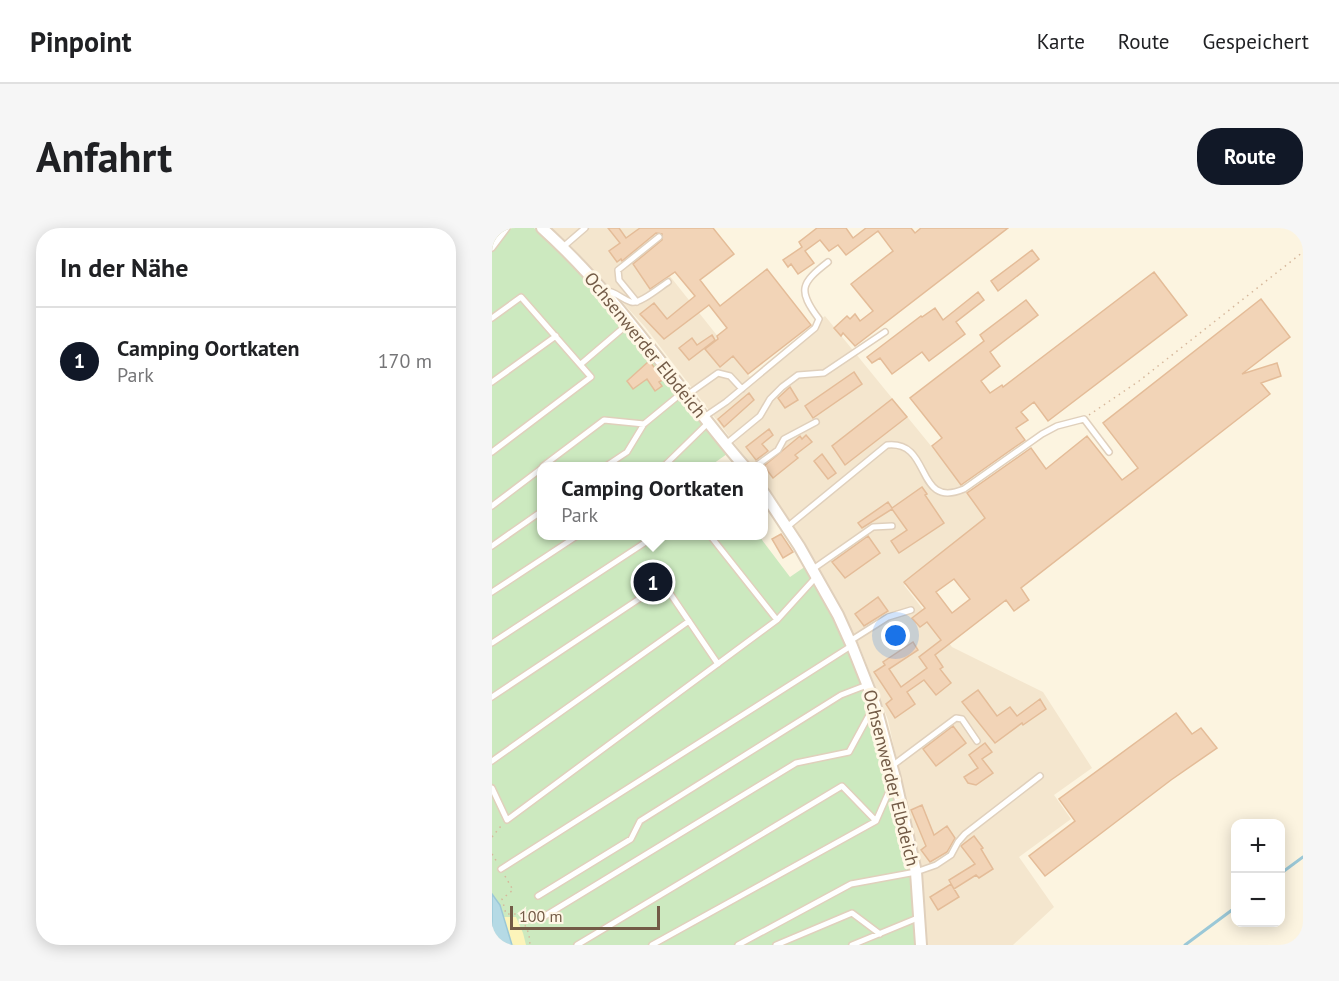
<!DOCTYPE html>
<html lang="de">
<meta charset="utf-8">
<style>
body{margin:0;font-family:"PT Sans",sans-serif;background:#f6f6f6;color:#202124}
.controls{position:absolute;right:18px;bottom:18px;display:grid;overflow:hidden;border-radius:12px;box-shadow:0 3px 15px #0003}
.controls button{width:54px;height:54px;display:grid;place-items:center;padding:0;border:0;border-bottom:2px solid #e0e0e0;background:#fff;color:#202124;font:30px sans-serif}
.scale{position:absolute;left:18px;bottom:15px;width:150px;box-sizing:border-box;padding-left:6px;border:3px solid #735b47;border-top:0;font-size:16px;line-height:21px;white-space:nowrap;color:#735b47;-webkit-text-stroke:4px #fff7e6;paint-order:stroke}
.you{position:absolute;left:404px;top:408px;width:21px;height:21px;margin:-15px;border:4px solid #fff;border-radius:50%;background:#1a73e8;box-shadow:0 0 0 9px #1a73e833}
.badge{display:grid;place-items:center;width:39px;height:39px;border-radius:50%;background:#111827;color:#fff;font-size:20px;font-weight:700}
.pin{position:absolute;translate:-50% -50%;border:3px solid #fff;box-shadow:0 2px 6px #0006}
.popup{position:absolute;left:45px;top:234px;width:231px;height:78px;box-sizing:border-box;display:grid;place-content:center;border-radius:12px;background:#fff;filter:drop-shadow(0 2px 4px #0005);font-size:20px;white-space:nowrap;color:#757577}
.popup b{font-size:22px;color:#202124}
.popup::after{content:'';position:absolute;left:50%;top:100%;margin-left:-12px;border:12px solid transparent;border-top-color:#fff}
.list{margin:0;padding:0;list-style:none}
h2{display:flex;justify-content:space-between;align-items:center;height:78px;margin:0;padding:0 24px;font-size:26px}
h2 small{font-size:20px;font-weight:400;color:#757577}
.list li{display:grid;grid-template-columns:39px 1fr auto;gap:18px;align-items:center;box-sizing:border-box;height:108px;padding:0 24px;border-top:2px solid #e0e0e0}
.list b{display:block;font-size:22px;white-space:nowrap}
.list p{margin:0;font-size:20px;white-space:nowrap;color:#757577}
.list em{font-size:20px;font-style:normal;color:#757577}
.map{position:relative;flex:none;width:811px;height:717px;overflow:hidden;border-radius:24px}
header{display:flex;align-items:center;gap:36px;box-sizing:border-box;height:84px;padding:0 30px;background:#fff;border-bottom:2px solid #e0e0e0}
header strong{font-size:28px}
nav{display:flex;gap:33px;margin-inline-start:auto;font-size:21px}
.intro{display:flex;align-items:center;justify-content:space-between;box-sizing:border-box;height:144px;padding:0 36px}
h1{margin:0;font-size:42px}
.button{padding:15px 27px;border-radius:24px;background:#111827;color:#fff;font-size:21px;font-weight:700}
main{display:flex;gap:36px;padding:0 36px}
aside{flex:1;background:#fff;border-radius:24px;box-shadow:0 3px 15px #0003}
.map>svg:first-child{display:block}
</style>
<header>
<strong>Pinpoint</strong>
<nav><a>Karte</a><a>Route</a><a>Gespeichert</a></nav>
</header>
<div class="intro"><h1>Anfahrt</h1><a class="button">Route</a></div>
<main>
<aside>
<h2>In der Nähe<small></small></h2>
<ul class="list">
<li><span class="badge">1</span><div><b>Camping Oortkaten</b><p>Park</p></div><em>170 m</em></li>
</ul>
</aside>
<div class="map">
<svg width="811" height="717" viewBox="0 0 811 717">
<rect width="100%" height="100%" fill="#fcf4e0"/>
<path fill="#f4e6ce" d="M56 0H187L158 23 258 149 333 88 497 289 412 357 460 419 551 464 600 540 562 567 579 591 527 629 562 679 521 717H433L427 635 396 492 367 417 308 308 272 255V238H260L153 99 79 18Z"/>
<path fill="#cce9bf" d="M0 0H42L74 27 143 108 202 187 235 226 218 238H50V308H267L298 349 314 338 350 405 381 486 418 640 423 678 425 717H20L8 677 0 666Z"/>
<path fill="#fcf4ba" d="M11 689H24L31 705 34 717H20Z"/>
<path fill="#b5dae5" stroke="#9bc8d7" stroke-width="1.5" d="M0 666 8 677 20 717H0Z"/>
<g fill="none" stroke-linecap="round" stroke-linejoin="round">
<path stroke="#9bc8d7" stroke-width="3" d="M788 646 811 629
M693 717 744 679"/>
</g>
<path fill="#f2d4b7" stroke="#e4bc98" stroke-width="1.5" fill-rule="evenodd" d="M116 0H127L134 10 148 0H221L242 26 208 52 228 78 275 41 319 97 256 146 241 128 228 139 213 121 226 111 225 108 235 100 217 77 172 111 148 86 162 75 175 91 203 68 183 44 158 61 141 36 170 12V6L164 5 130 33 129 31 125 34 117 23 128 15Z
M325 0H354L361 10 374 0H419L423 5 429 0H516L363 118 351 105 349 108 342 100 355 88 358 91 363 86 368 93 381 83 359 56 401 23 386 3 354 27 346 17 337 23 328 12 313 23 322 35 306 46 299 36 296 39 291 32 310 19 307 14Z
M540 22 547 31 506 63 499 53Z
M662 44 695 87 556 193 542 174 529 184 536 192 524 200 533 212 469 257 440 218 450 210 418 170 492 113 488 107 534 72 546 87 498 124 508 138 489 153 498 165 510 157 511 159Z
M486 64 492 72 464 94 473 106 437 133 430 124 400 146 388 130 380 135 375 129 429 88 430 89 443 80 451 92Z
M769 71 798 109 750 146 785 135 789 148 769 155 778 166 529 360 537 372 522 383 514 372 443 427 451 439 448 441 459 455 444 467 432 452 415 464 423 476 403 490 394 476 400 471 382 444 393 437 391 434 421 414 426 422 397 441 409 459 435 440 427 429 449 412 435 394 428 399 420 390 433 380 412 354 493 290 475 265 539 220 554 241 595 208 630 252 646 240 611 195ZM462 351 478 371 460 385 444 364Z
M220 107 223 112 197 132 187 120 200 110 205 117Z
M157 133 172 151 167 154 170 158 163 163 155 151 141 161 135 153Z
M362 144 370 156 321 190 313 178Z
M298 159 306 172 293 180 286 170Z
M257 165 262 172 232 199 226 191Z
M400 171 415 189 353 237 340 218Z
M277 201 281 207 270 216 276 223 264 232 254 219Z
M314 207 320 214 303 227 306 230 281 250 272 238 308 208 310 211Z
M330 226 344 245 336 251 322 233Z
M430 259 435 266 433 267 452 295 407 325 399 313 415 302 400 281 370 300 366 295 396 274 400 280Z
M289 306 301 324 291 330 280 311Z
M376 308 388 325 353 350 340 334Z
M386 369 396 383 372 398 363 386Z
M486 462 505 488 518 479 525 488 548 471 554 481 531 497 530 495 503 515 470 474Z
M684 485 700 506 709 500 725 520 679 552 553 648 537 628 583 593 567 571Z
M461 498 474 515 444 538 431 521Z
M493 515 500 524 490 531 501 545 484 557 476 555 472 549 486 540 477 527Z
M430 577 442 607 455 598 463 610 455 624 438 634 429 622 434 618 419 582Z
M482 608 491 620 489 621 501 641 487 650 484 647 462 661 457 652 483 636 469 618Z
M459 656 467 669 446 682 438 669Z"/>
<g fill="none" stroke-linecap="round" stroke-linejoin="round">
<g stroke="#e0d0bc" stroke-width="8">
<path id="lane" d="M71 19 93 0
M0 20 15 0
M112 62C125 64 128 70 139 74 147 77 168 59 176 54
M145 74 127 52 126 42 167 9
M0 90 29 69 99 149 0 224
M89 136 137 95
M0 154 64 108
M195 167 226 145 238 148 250 161
M212 189 234 174 323 100 327 91C305 62 309 55 336 34
M234 216 268 188 278 171 290 159 306 147 332 145 393 104
M51 238 112 192 152 196
M114 238 135 224 152 196 191 164
M172 238 215 196
M264 238 286 222 292 211 324 194
M0 278 50 240
M295 299 395 217C441 212 422 282 472 261L550 206 565 198 592 191 617 224
M220 310 285 392
M0 318 50 283
M321 341 381 299 400 298
M0 364 85 308
M358 413 396 389 419 382
M0 415 163 308
M0 469 171 355 226 436
M0 533 197 393
M400 538 464 490 470 491 485 513
M0 560 15 592 285 392 325 348
M9 641 359 418
M46 668 139 611 148 593 349 467 375 457
M48 691 304 535 357 524 382 478
M85 717 350 558 384 593
M160 717 384 593 402 552
M246 717 359 656 424 644 444 637 459 627 466 614 473 606 548 548
M284 717 360 685 388 706
M360 717 428 689"/>
</g>
<g stroke="#e0d0bc" stroke-width="14">
<path id="street" d="M50 0C128 70 184 159 252 238
M272 265 307 318 346 387 360 418 383 476 403 550 424 644 429 717"/>
</g>
<path stroke="#d6b79b" stroke-width="1.5" stroke-dasharray="1.5 4.5" stroke-linecap="butt" d="M597 187 647 153 811 24
M0 609 9 598
M0 626 5 634
M13 648 21 662 10 671 14 686H28L37 706 38 717"/>
<use href="#lane" stroke="#fff" stroke-width="5"/>
<use href="#street" stroke="#fff" stroke-width="10"/>
</g>
<g text-anchor="middle" stroke-width="6" stroke-linejoin="round" paint-order="stroke">
<g font-size="18" fill="#735b47" stroke="#fff7e6">
<text transform="translate(153 117) rotate(51)" y="6">Ochsenwerder Elbdeich</text>
<text transform="translate(399 550) rotate(76)" y="6">Ochsenwerder Elbdeich</text>
</g>
</g>
</svg>
<div class="controls">
<button>+</button>
<button>−</button>
</div>
<div class="scale">100 m</div>
<div class="you"></div>
<div class="pin badge" style="left:161px;top:354px">1</div>
<div class="popup"><b>Camping Oortkaten</b>Park</div>
</div>
</main>
